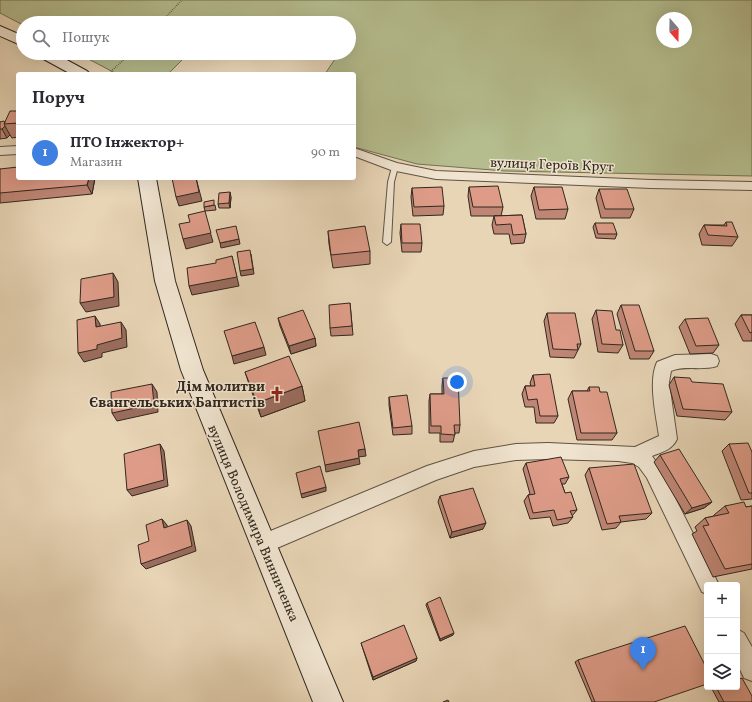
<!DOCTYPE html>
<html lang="uk">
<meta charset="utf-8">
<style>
body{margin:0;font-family:Vollkorn,serif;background:#f7f7f7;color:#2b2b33}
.controls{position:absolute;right:12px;bottom:12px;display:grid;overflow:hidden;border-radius:4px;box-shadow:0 4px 16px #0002}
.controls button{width:36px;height:36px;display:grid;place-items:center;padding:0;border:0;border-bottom:1px solid #e1e1e2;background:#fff;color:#2b2b33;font:20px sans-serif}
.compass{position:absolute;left:656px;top:12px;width:36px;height:36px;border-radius:50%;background:#fff;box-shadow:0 4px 16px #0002;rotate:160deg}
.you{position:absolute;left:457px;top:382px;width:14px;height:14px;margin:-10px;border:3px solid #fff;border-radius:50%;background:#1a73e8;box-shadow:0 0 0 6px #1a73e833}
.badge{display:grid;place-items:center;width:26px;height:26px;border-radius:50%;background:#2563eb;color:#fff;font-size:13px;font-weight:700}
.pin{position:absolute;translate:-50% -33px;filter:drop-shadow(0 1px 2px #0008)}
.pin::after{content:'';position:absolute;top:21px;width:14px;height:12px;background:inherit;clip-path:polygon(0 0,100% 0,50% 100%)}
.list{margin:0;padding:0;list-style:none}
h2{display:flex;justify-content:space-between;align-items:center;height:52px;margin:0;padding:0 16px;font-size:17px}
h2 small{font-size:13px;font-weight:400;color:#7c7c81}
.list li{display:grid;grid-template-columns:26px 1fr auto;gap:12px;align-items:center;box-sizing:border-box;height:56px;padding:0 16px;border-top:1px solid #e1e1e2}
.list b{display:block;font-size:15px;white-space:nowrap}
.list p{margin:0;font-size:13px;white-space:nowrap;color:#7c7c81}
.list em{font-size:13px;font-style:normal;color:#7c7c81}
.icon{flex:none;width:22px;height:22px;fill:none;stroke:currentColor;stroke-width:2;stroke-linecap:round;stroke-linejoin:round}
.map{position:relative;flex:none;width:752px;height:702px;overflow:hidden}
.search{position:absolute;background:#fff;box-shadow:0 4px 16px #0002;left:16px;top:16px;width:340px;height:44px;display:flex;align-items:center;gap:10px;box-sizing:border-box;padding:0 14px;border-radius:22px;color:#7c7c81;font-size:15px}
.panel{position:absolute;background:#fff;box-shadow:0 4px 16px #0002;left:16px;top:72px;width:340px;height:108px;border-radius:4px}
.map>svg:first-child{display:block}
</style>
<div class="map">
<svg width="752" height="702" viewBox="0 0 752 702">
<rect width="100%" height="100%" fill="#e8d5b6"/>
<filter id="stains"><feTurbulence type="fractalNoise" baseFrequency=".005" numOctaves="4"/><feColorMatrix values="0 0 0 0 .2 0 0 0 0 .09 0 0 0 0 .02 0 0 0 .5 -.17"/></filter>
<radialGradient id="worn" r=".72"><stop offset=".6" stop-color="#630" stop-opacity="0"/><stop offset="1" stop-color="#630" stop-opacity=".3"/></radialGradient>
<path fill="#b5bd8e" stroke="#737256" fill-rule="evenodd" d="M0 0H752V176L505 171 417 164 354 147V74H325L337 56 328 53H349V23H23V25L0 13ZM662 18H686V42H662Z
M77 53H189L168 74H117Z"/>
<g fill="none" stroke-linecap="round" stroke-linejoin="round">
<g stroke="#5f5345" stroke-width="2">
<path id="service" d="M395 165 398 167 394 182 391 242 387 245 383 242 388 182 392 167Z"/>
</g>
<g stroke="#5f5345" stroke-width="2">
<path id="minor" d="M18 146V154L0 155V147Z
M354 148 397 163 436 171 651 180 752 182V190L651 188 436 179 391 170 354 156Z
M711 354 717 356 719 361 717 366C702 371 685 365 671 371L669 382 677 439C672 450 662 452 652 456L659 466 719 585H707V594L702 592 647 478 639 467 632 463 618 461 548 459 516 460 474 467 436 480 263 554 256 551 253 544 256 537 427 466 474 451 516 444 548 443 635 447 659 436C656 415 648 381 657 362L675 355Z
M737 629 744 633 752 647V681L744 678 737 663Z"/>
</g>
<g stroke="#31281f" stroke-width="2">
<path id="secondary" d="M0 26 23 36V46L0 36Z
M36 53H54L87 71 90 74H71L38 56Z
M138 178H156L175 281 203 370 343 702H313L181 370 155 281Z"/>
</g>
<path stroke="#31281f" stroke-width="1.5" stroke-dasharray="0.5 1.5" stroke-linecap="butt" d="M160 23 182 0
M108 74 131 53"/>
<use href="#service" fill="#f0e4d0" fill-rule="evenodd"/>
<use href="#minor" fill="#f0e4d0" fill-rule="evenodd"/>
<use href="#secondary" fill="#f0e4d0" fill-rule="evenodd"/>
</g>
<path fill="#bf8675" stroke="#31281f" d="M0 122 5 123H18V137L12 138 10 135 7 138 0 139Z
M0 169 18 178H95L92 194 0 203Z
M469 187 503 207 501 216H471L468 196Z
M534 187 568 209 565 219H536L531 196Z
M412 188 444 206 443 215 413 216 411 197Z
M599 189 634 209 630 218H601L596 198Z
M231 197 230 208H219L218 204Z
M215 205 216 210 205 211 204 207Z
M522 215 526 234 524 243 511 244 509 234H494L492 225 494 216Z
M726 222 738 237 732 246 702 245 699 234 704 225H724Z
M595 223 617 234 615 239 596 238 593 227Z
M401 224 422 243 421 252H402L400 233Z
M328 231 370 251V264L333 268 329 244Z
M350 303 353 335 331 336 330 328Z
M621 305 654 351 649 359H630L617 314Z
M596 310 616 330 623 345 618 353 598 352 592 319Z
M547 313 581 344 574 358 550 357 544 321Z
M741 315H752V341H743L735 324Z
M278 318 315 338 316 346 291 354 280 326Z
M685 319 719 345 713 353 690 354 679 327Z
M245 372 302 386 305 401 261 417 250 387Z
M533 375 558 416 554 423H536L534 407H525L522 394 525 386H531L530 383Z
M674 377 692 382 732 412 725 420 677 416 669 385Z
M443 378 460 425 459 433H455L453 442H440V433H429V401L430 394H442V386Z
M589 387 600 392 617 433 612 440H577L568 399 572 391H587Z
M389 397 412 426V434L393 435 389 405Z
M729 444 752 452V499L741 500 722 451Z
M660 455 712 502 704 508 685 514 654 462Z
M526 463 569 477 565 484H562L565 493 577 510 572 516 573 517 568 523 553 526 550 517 530 519 524 501 528 495 530 494 523 469Z
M589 468 652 513 646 519 621 522 616 528 602 530 585 475Z
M440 496 483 529 450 538 438 502Z
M725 506 746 507 752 506V569L713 577 692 534 697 531 695 527 705 518 714 516V515Z
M427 603 453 635 440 641 426 605Z
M361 643 417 658 416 661 373 680 362 646Z
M578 660 654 702H592L575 662Z
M717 687 752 702H719L712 689Z"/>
<path fill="#9b6d5f" stroke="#31281f" d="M5 126 10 135 7 138 2 129Z
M89 178H95L92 194 87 185Z
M196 178 202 201 179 206 176 197Z
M230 192 231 197 230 208 229 203Z
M207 221 213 242 186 249 183 239Z
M239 239 240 244 221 248 220 243Z
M251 254 254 274 241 276 240 271Z
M232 256 239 286 192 295 189 286Z
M113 273 118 282 119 306 86 312 80 303Z
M95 316 100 324 101 336 96 327Z
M121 322 126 330 127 347 102 353V357L84 362 78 353 97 345Z
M315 338 316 346 291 354 289 346Z
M264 347 266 355 234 364 232 356Z
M152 384 157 392 158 412 117 421 112 413Z
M302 386 305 401 261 417 257 403Z
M160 444 164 451 168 486 132 496 127 490Z
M365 449 366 456 358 457V450Z
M359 458 360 464 326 472 325 465Z
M326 487V491L302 498 301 494Z
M712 502 704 508 685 514 692 508Z
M162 519 167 525 169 534 164 528Z
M187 520 191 526 196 551 146 569 141 564Z
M486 523 483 529 450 538 452 532Z
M454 633 453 635 440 641V639Z
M417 658 416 661 373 680V677Z"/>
<path fill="#de9c88" stroke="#31281f" d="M10 111H18V123L4 124Z
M4 121 5 123 4 124 5 126 2 129H0V122Z
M18 167V178H89L87 185 0 193V169Z
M172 178H196L199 192 176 197Z
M498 186 503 207H473L469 187Z
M442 187 444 206 414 207 412 188Z
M534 187H562L568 209 539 210Z
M599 189H627L634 209H605Z
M230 192 229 203 218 204 219 193Z
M214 200V205L204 207V202Z
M205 211 211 233 183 239 179 224 190 222 188 215Z
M522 215 526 234 513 235 511 224 496 225 494 216Z
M726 222H732L738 237 708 235 704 225 727 226Z
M595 223H613L617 234H598Z
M401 224H420L422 243H402Z
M236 226 239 239 220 243 216 230Z
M365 226 370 251 331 255 328 231Z
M250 250 253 269 240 271 237 252Z
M232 256 237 277 189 286 187 268 216 263V260Z
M113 273 114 297 80 303 81 279Z
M350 303 352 326 330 328 329 305Z
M621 305H639L654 351H635Z
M303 310 315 338 289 346 278 318Z
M596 310 612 311 616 330H620L623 345 602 344Z
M547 313H575L581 344H577L578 350 553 349Z
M741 315H752V332L750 333Z
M95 316 96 327 121 322 122 338 97 345V349L78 353 77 320Z
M708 318 719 345 696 346 685 319Z
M255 322 264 347 232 356 224 331Z
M289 356 302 386 257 403 245 372Z
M550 374 558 416H540L537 399 528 400 525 386H535L533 375Z
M674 377 690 378 692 382 723 384 732 412 683 409Z
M443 378H458L460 425H454L455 435 441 434V426H431L430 394H444Z
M152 384 154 404 112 413 111 392Z
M589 387H599L600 392H607L617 433H581L572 391H590Z
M407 395 412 426 393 428 389 397Z
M359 422 365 449 358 450 359 458 325 465 318 431Z
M748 443 752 452V493H749L729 444Z
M160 444 164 480 127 490 124 454Z
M679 449 712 502 692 508 660 455Z
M561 457 569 477 560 479 565 493 571 492 577 510 570 511 573 517 557 520 554 510 533 513 528 495 535 494 526 463Z
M634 464 652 513 619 516 621 522 607 524 589 468Z
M320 466 326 487 301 494 296 473Z
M473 488 486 523 452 532 440 496Z
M744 502 746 507 752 506V564L725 569 703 526 709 525 705 518 729 513 725 506Z
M162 519 164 528 187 520 192 546 141 564 138 545 149 541 146 525Z
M440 597 454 633 440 639 427 603Z
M404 625 417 658 373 677 361 643Z
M685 626 707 669V684L654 702H595L578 660Z
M742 678 752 696V702H724L716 687H737V680Z
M448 700 449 702H443Z"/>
<defs>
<g id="church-bare" transform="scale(1.2)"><path d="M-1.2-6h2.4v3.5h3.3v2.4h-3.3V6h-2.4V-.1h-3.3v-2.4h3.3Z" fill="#8f2418" stroke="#f0e4d0" stroke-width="2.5" paint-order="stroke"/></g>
</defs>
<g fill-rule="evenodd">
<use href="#church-bare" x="277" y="394"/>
</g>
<g text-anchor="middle" stroke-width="3" stroke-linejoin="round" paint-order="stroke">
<g font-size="14" fill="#31281f" stroke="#f0e4d0">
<text transform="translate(552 164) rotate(2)" y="5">вулиця Героїв Крут</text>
<text transform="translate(254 523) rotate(67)" y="5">вулиця Володимира Винниченка</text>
</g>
<g font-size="14" font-weight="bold" fill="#31281f" stroke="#f0e4d0" text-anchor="end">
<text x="265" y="391">Дім молитви<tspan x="265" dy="16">Євангельських Баптистів</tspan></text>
</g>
</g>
<rect width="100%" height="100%" filter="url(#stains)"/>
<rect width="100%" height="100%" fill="url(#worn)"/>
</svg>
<div class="controls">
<button>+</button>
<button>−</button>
<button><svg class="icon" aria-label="layers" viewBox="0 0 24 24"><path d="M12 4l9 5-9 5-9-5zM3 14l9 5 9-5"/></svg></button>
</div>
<svg class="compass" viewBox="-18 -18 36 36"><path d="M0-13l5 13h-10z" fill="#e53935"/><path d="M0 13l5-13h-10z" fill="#7c7c81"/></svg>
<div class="you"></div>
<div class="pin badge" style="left:643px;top:670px;background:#3f7fe0">1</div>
<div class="search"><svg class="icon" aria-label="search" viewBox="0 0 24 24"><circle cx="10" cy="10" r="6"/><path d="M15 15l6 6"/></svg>Пошук</div>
<section class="panel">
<h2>Поруч<small></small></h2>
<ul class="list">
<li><span class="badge" style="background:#3f7fe0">1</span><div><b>ПТО Інжектор+</b><p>Магазин</p></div><em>90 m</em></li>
</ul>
</section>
</div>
